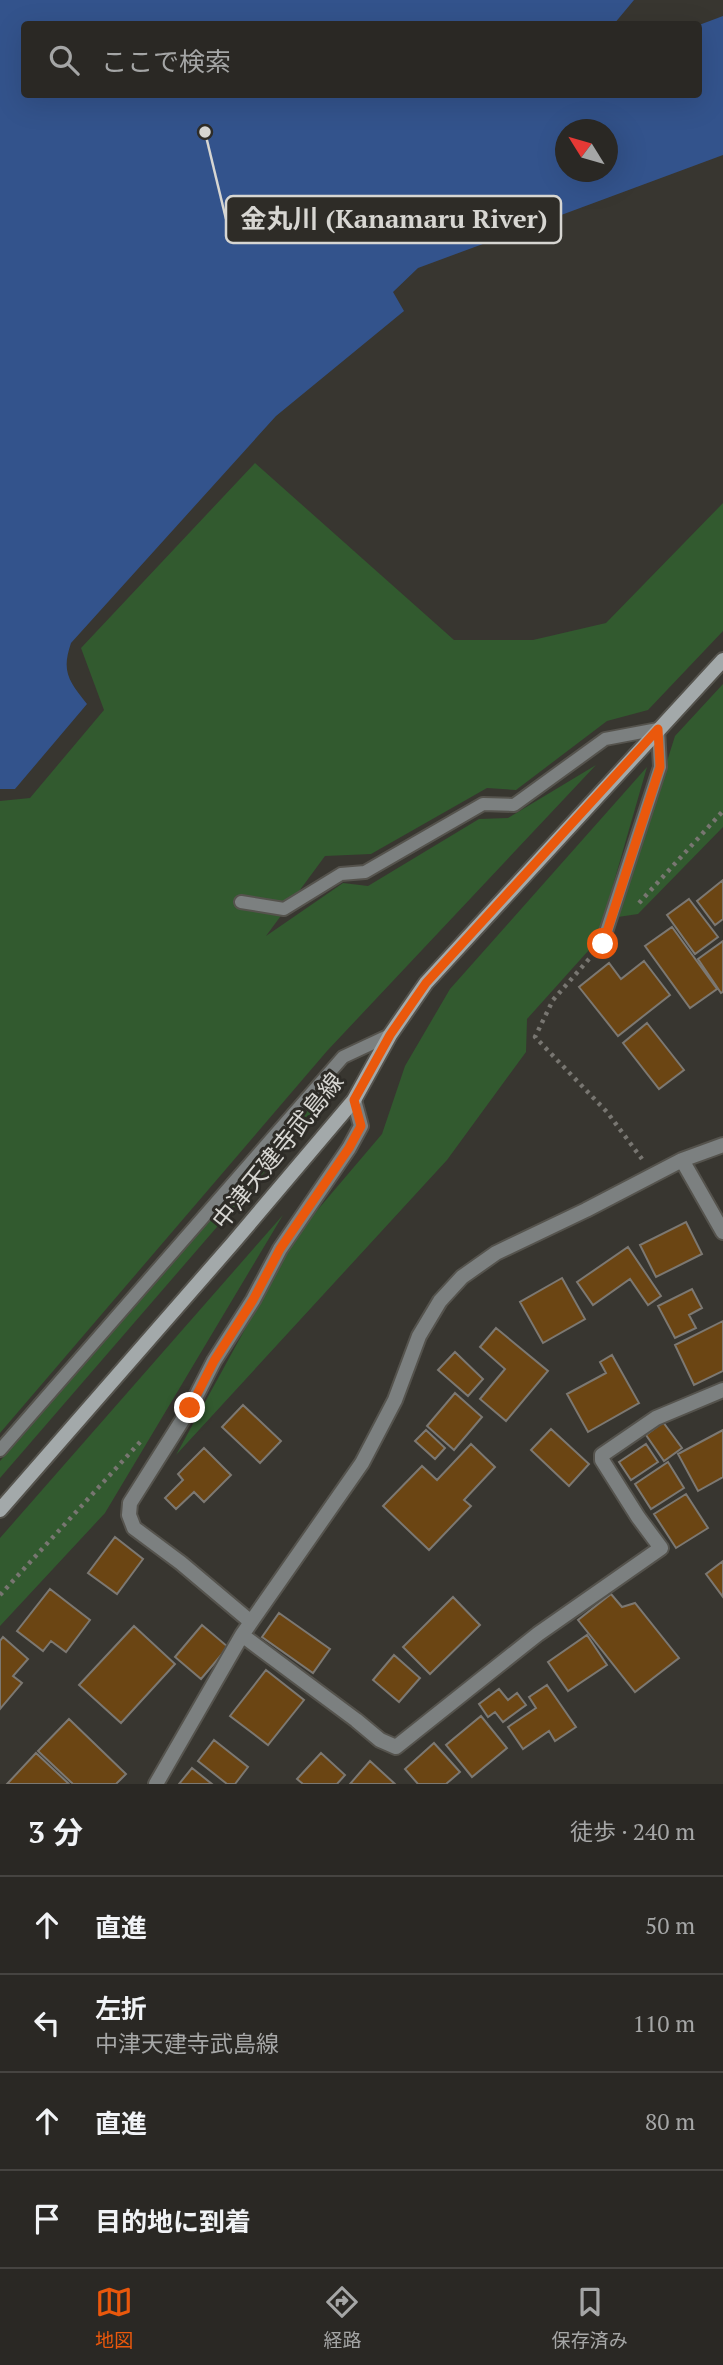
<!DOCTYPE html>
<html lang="ja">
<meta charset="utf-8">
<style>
body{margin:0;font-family:"PT Serif","Noto Sans JP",serif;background:#363431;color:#f1f3f6}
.compass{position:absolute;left:555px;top:119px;width:63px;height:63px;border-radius:50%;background:#2a2824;box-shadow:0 7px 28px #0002;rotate:307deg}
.stop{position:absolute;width:21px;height:21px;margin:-16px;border:5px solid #ea580c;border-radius:50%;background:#fff}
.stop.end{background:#ea580c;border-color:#fff;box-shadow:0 2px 7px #0008}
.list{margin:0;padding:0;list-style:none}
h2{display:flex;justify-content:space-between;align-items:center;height:91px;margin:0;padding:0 28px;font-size:30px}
h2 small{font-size:23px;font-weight:400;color:#a5a6a6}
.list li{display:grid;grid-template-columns:46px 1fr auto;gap:21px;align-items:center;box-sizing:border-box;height:98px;padding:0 28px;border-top:2px solid #464441}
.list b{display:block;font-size:26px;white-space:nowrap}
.list p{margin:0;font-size:23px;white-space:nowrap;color:#a5a6a6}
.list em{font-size:23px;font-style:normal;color:#a5a6a6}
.icon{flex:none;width:38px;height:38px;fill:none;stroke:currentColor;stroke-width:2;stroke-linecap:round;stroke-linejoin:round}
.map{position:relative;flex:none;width:723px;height:1784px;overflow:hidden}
.search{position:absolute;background:#2a2824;box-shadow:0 7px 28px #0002;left:21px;right:21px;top:21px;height:77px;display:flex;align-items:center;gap:18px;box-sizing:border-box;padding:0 24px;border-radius:7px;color:#a5a6a6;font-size:26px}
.sheet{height:483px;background:#2a2824}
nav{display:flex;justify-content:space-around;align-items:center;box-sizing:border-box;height:98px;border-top:2px solid #464441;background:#2a2824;font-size:19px;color:#a5a6a6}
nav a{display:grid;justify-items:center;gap:4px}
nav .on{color:#ea580c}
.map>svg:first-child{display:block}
</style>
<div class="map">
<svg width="723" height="1784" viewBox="0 0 723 1784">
<rect width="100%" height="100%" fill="#383630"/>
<path fill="#325a2f" d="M255 463 454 640H533L606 623 723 503V631L648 710 607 721 516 790 487 788 371 854 325 856 266 936 343 883 368 886 479 819 508 818 596 765 327 1051 0 1433V801L30 798 104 710 81 648Z
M723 684V827L638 914 618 917 675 736Z
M647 767 597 941 527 1019 526 1052 447 1160 176 1455 297 1234 382 1134 405 1066 450 989Z
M334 1079 344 1080 0 1478V1461Z
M283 1215 105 1513 0 1626V1538Z"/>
<path fill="#33538c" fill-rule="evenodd" d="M0 0H634L614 24H24V94H698L699 25 723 16V155L418 268 393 292 404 311 276 416 71 643C61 672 69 681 87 704L15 789H0ZM566 130H608V172H566Z"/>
<path fill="#6b4513" stroke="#7c7872" stroke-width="2" d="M723 880V919L715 925 697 901Z
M689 899 718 937 695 954 667 915Z
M672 927 717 989 690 1008 645 946Z
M723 941V992L721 993 698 959Z
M644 961 670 995 618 1036 579 987 609 963 621 979Z
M647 1023 684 1070 659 1089 623 1043Z
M686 1222 702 1254 656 1277 640 1245Z
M628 1247 661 1296 648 1305 630 1279 593 1305 577 1282Z
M562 1278 585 1319 543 1343 520 1302Z
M692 1289 702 1308 689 1315 696 1328 675 1338 658 1306Z
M723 1321V1371L694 1385 675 1345Z
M496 1328 548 1371 506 1421 480 1399 505 1369 480 1347Z
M455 1352 483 1379 468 1396 438 1370Z
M612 1355 639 1403 588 1432 567 1394 606 1373 600 1362Z
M455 1393 482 1417 454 1450 427 1426Z
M243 1405 281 1441 260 1463 222 1427Z
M663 1422 682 1448 664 1461 646 1435Z
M551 1429 589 1464 569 1486 531 1450Z
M426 1430 445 1448 435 1459 415 1441Z
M723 1430V1477L698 1491 678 1454Z
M471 1444 495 1467 464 1500 471 1506 429 1550 383 1506 422 1466 437 1480Z
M646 1444 658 1462 631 1480 619 1462Z
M204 1448 231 1475 204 1502 194 1492 176 1509 165 1498 183 1480 178 1474Z
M668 1462 684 1488 651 1509 635 1484Z
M686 1494 708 1528 676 1548 654 1514Z
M115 1537 143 1559 117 1594 88 1573Z
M723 1561V1597L706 1574Z
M50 1589 90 1620 66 1652 51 1641 43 1651 17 1631Z
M611 1594 622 1607 635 1603 679 1658 635 1692 578 1620Z
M453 1597 480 1625 430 1674 403 1647Z
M279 1613 330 1649 313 1673 262 1637Z
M202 1625 228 1647 201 1679 175 1657Z
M134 1626 175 1664 121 1723 79 1685Z
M587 1635 607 1665 568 1691 548 1662Z
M3 1637 28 1659 13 1676 22 1683 0 1709V1641Z
M394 1655 420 1678 399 1702 373 1680Z
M266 1670 304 1700 268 1745 230 1716Z
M547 1685 576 1727 555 1741 549 1731 523 1749 508 1727 536 1708 529 1697Z
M499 1689 508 1700 517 1693 526 1705 503 1722 495 1712 488 1717 479 1704Z
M481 1716 507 1748 472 1777 446 1745Z
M69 1719 126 1774 116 1784H73L38 1751Z
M214 1740 248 1767 235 1784H227L198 1761Z
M434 1743 460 1772 446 1784H418L405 1769Z
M36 1753 69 1784H7Z
M321 1753 345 1775 337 1784H303L297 1779Z
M370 1761 395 1784H350Z
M192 1768 212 1784H179Z"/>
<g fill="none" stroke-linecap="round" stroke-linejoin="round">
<g stroke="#55534d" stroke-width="16">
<path id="lane" d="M241 902 284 909 341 874 365 872 483 804 514 805 605 739 658 729 660 767 602 944
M0 1450 343 1057 390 1035"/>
</g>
<g stroke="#55534d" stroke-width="18">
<path id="street" d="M682 1160 723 1232
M251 1622 181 1563 134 1528 129 1515 130 1503 190 1408 214 1361 253 1300 280 1249 349 1148 361 1126 354 1100
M242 1635 356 1720 380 1740 396 1747 538 1634 661 1548 638 1517 602 1460V1455L656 1418 723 1390
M156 1784 242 1635 362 1463 395 1400 419 1336 440 1301 462 1277 496 1253 586 1210 682 1160 723 1145"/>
</g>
<g stroke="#55534d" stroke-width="18">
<path id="secondary" d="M0 1510 233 1243 354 1100 390 1035 426 983 723 660"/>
</g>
<path stroke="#787671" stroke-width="4.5" stroke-dasharray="3.5 5" stroke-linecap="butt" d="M639 903 723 811
M589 959 553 1000 535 1037 607 1112 642 1159
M0 1595 141 1441"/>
<use href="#lane" stroke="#7c8080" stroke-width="12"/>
<use href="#street" stroke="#7c8080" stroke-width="14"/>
<use href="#secondary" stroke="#a3a9aa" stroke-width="14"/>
</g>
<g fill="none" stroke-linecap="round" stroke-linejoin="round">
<path stroke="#ea580c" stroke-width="9" d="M190 1408 214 1361 253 1300 280 1249 349 1148 361 1126 354 1100 390 1035 426 983 658 729 660 767 603 944"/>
</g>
<g text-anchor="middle" stroke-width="6" stroke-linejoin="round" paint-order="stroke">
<g font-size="24" fill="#d7d6d2" stroke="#2e2c27">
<text transform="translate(278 1151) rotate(-51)" y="8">中津天建寺武島線</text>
</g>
</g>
<path fill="none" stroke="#d7d6d2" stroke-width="2.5" d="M205 132L226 219"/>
<circle fill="#d7d6d2" stroke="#2e2c27" stroke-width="2.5" cx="205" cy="132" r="7"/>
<rect fill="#2e2c27" stroke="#d7d6d2" stroke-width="2.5" x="226" y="196" width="335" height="47" rx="7"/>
<g font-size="26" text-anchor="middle" font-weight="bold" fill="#d7d6d2">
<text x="394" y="228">金丸川 (Kanamaru River)</text>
</g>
</svg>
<svg class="compass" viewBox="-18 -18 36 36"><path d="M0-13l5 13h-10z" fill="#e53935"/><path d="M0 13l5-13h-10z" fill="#a5a6a6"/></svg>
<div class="stop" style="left:603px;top:944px"></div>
<div class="stop end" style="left:190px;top:1408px"></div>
<div class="search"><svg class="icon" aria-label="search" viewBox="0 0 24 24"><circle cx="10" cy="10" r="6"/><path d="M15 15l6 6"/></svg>ここで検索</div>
</div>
<section class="sheet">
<h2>3 分<small>徒歩 · 240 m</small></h2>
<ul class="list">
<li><svg class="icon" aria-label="ahead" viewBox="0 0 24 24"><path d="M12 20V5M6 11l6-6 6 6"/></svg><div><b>直進</b></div><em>50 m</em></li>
<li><svg class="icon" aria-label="left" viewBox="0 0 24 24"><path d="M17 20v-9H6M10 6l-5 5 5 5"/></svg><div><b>左折</b><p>中津天建寺武島線</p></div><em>110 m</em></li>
<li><svg class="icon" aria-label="ahead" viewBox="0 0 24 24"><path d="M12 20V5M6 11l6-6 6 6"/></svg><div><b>直進</b></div><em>80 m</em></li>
<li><svg class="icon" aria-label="arrive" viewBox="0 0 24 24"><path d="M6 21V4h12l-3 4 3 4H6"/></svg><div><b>目的地に到着</b></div></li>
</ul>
</section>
<nav>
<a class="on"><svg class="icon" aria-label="map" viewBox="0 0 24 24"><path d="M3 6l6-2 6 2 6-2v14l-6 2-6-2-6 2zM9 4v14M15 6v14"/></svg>地図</a>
<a><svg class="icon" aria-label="directions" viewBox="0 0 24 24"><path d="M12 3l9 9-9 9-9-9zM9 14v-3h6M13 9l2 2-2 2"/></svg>経路</a>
<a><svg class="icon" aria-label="saved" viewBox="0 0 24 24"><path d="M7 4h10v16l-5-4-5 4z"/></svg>保存済み</a>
</nav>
